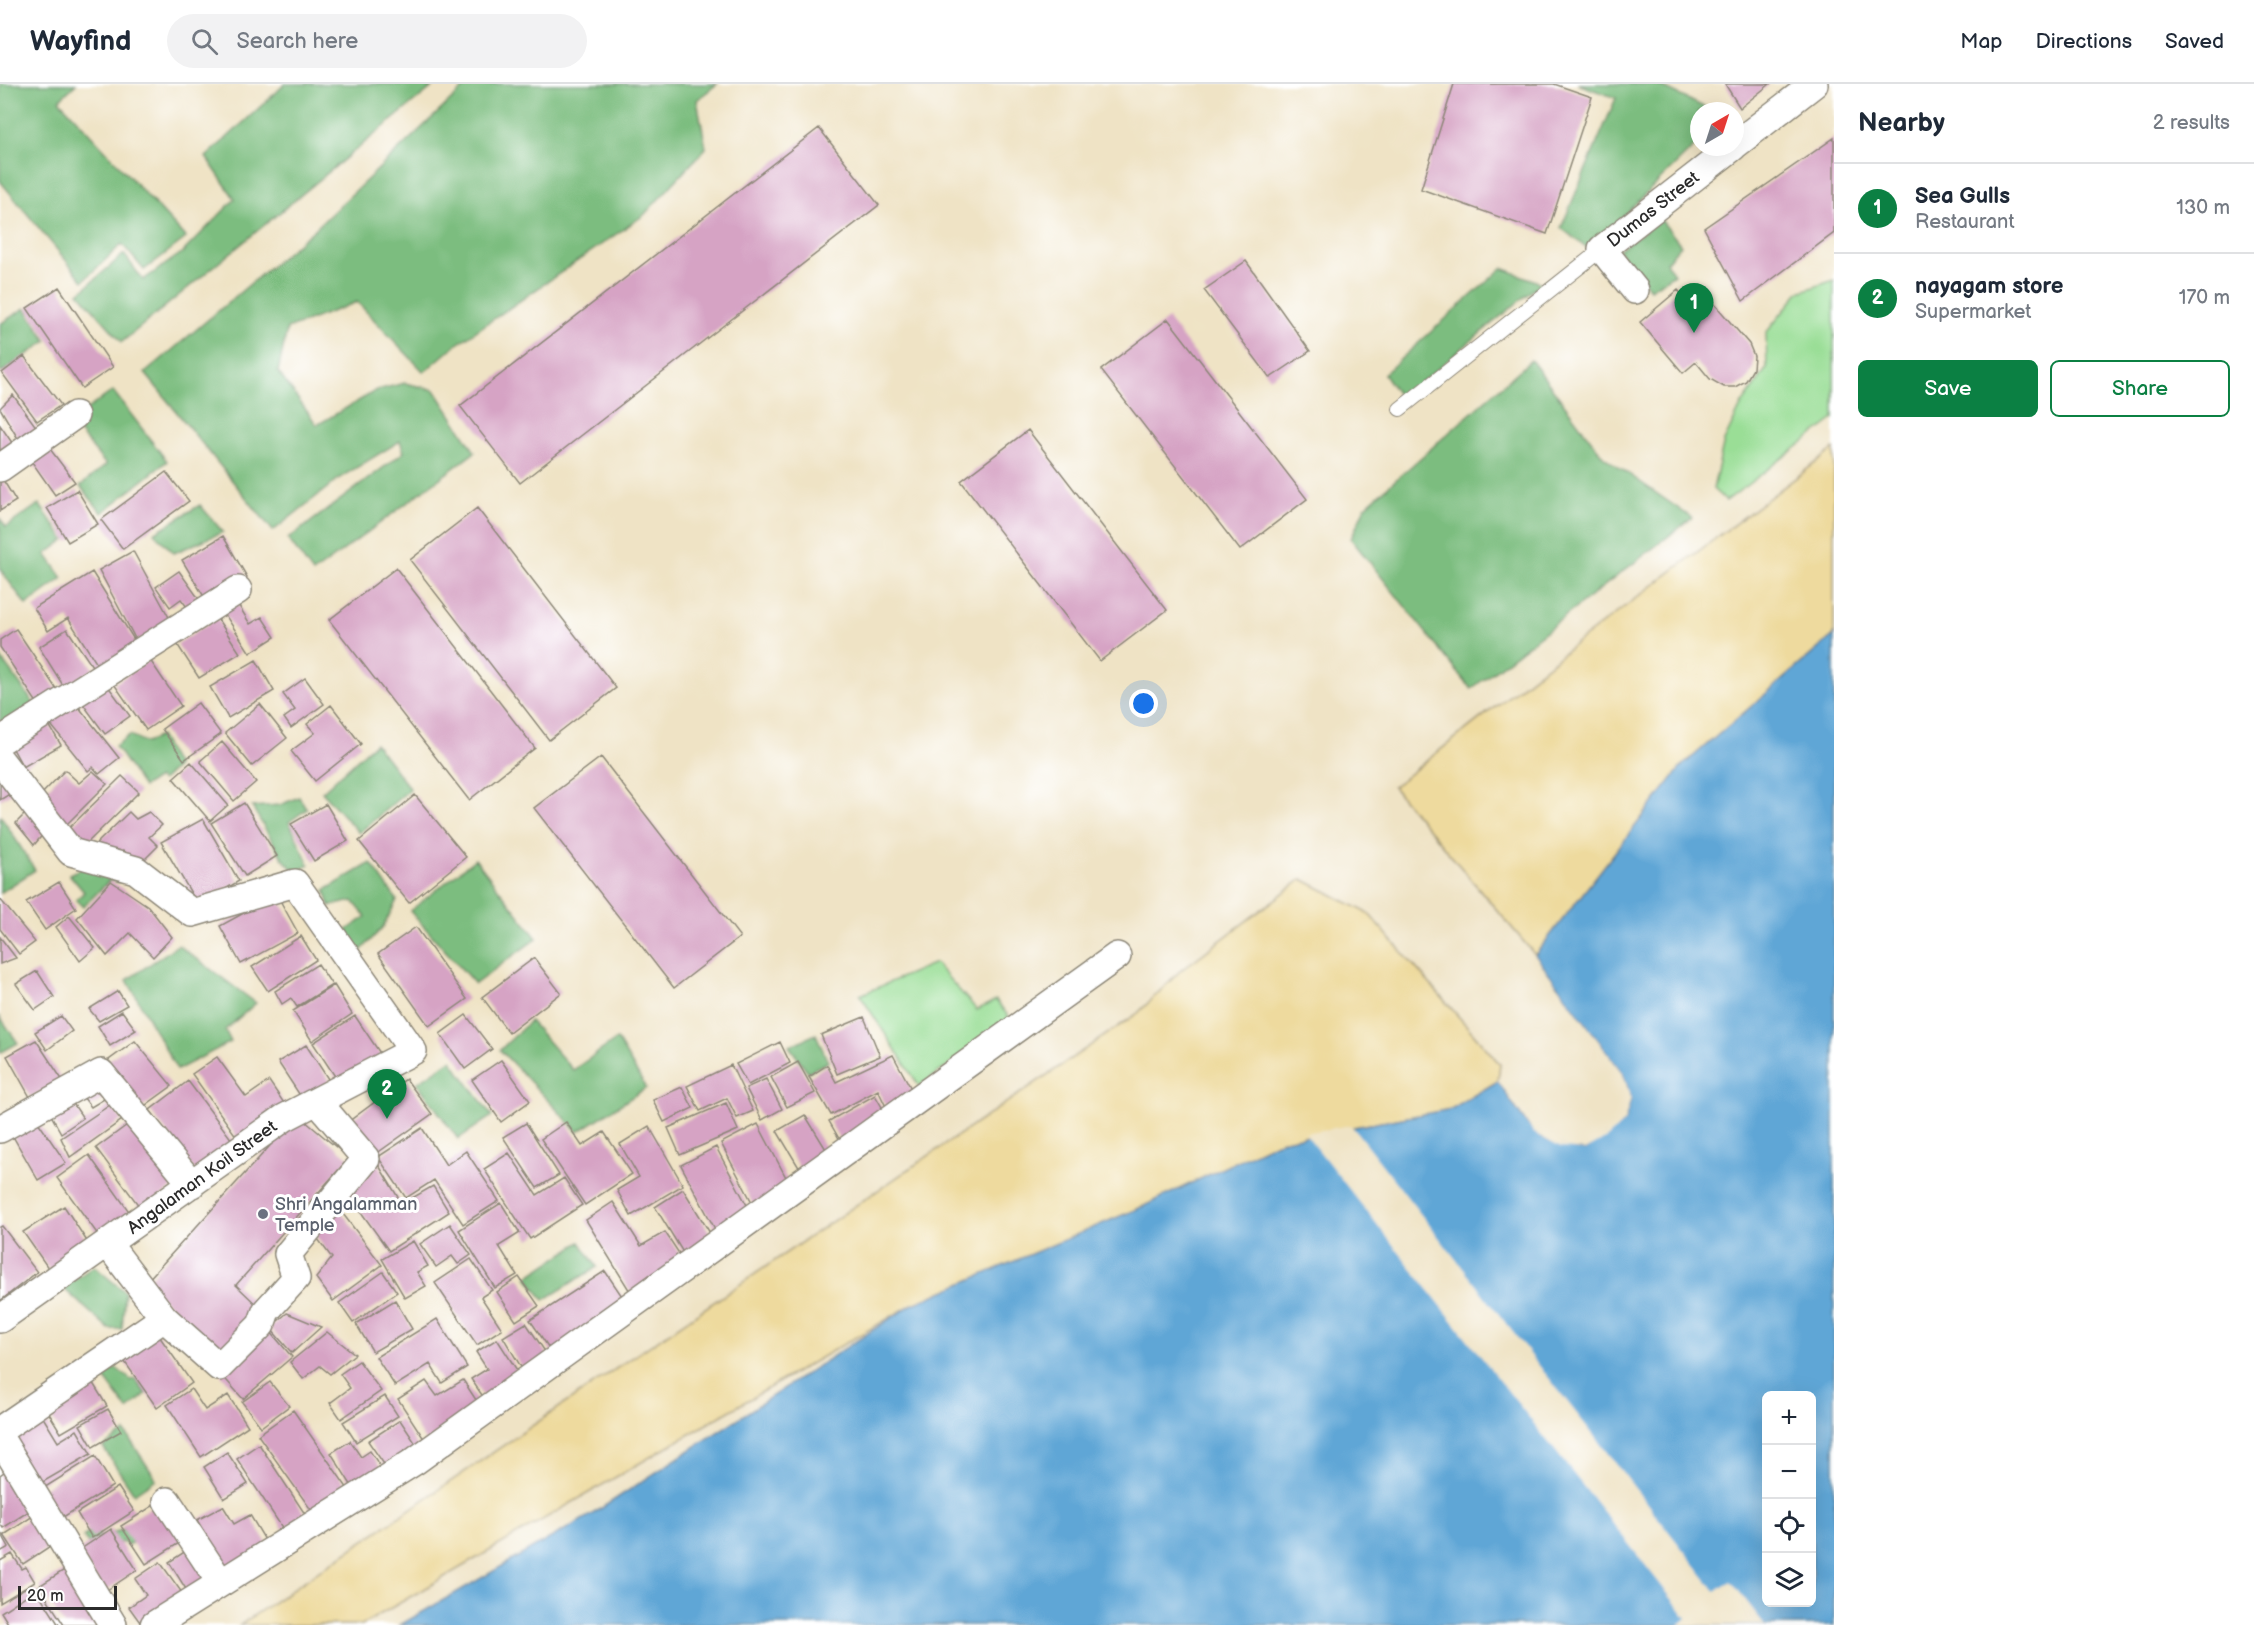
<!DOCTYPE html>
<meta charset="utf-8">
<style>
body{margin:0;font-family:"Balsamiq Sans",sans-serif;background:#f2f2f3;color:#1f2937}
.controls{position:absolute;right:18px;bottom:18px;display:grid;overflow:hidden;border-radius:9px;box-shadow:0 6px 24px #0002}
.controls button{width:54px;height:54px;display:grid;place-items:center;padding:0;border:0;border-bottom:2px solid #e0e1e3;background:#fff;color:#1f2937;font:30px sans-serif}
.compass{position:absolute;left:1690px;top:18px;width:54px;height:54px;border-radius:50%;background:#fff;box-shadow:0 6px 24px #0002;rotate:39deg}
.scale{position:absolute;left:18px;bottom:15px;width:99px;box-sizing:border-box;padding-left:6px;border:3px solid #2b2b2b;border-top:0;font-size:16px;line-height:21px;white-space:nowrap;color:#2b2b2b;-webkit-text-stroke:4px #fff;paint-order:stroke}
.you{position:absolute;left:1144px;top:620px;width:21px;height:21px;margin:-15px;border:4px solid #fff;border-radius:50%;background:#1a73e8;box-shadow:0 0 0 9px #1a73e833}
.badge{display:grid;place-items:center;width:39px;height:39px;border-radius:50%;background:#0b8043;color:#fff;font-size:20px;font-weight:700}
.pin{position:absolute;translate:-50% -50px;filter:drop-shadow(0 2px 3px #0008)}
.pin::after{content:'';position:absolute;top:32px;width:21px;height:18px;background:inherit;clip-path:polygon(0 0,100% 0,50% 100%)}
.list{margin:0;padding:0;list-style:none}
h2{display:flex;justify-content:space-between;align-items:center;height:78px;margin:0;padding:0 24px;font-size:26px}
h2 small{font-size:20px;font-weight:400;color:#747a83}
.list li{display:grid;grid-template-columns:39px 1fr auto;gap:18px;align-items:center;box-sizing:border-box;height:90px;padding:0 24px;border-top:2px solid #e0e1e3}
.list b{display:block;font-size:22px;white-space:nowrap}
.list p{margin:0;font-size:20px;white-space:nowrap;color:#747a83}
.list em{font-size:20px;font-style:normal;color:#747a83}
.actions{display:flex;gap:12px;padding:18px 24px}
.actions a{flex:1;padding:14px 0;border:2px solid #0b8043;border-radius:9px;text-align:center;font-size:21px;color:#0b8043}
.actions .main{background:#0b8043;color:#fff}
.icon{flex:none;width:33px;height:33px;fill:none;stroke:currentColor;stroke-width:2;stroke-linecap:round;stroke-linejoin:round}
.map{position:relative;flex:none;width:1834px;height:1541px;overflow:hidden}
header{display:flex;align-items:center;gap:36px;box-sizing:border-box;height:84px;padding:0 30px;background:#fff;border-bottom:2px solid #e0e1e3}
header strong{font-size:28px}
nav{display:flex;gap:33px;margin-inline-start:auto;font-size:21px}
.search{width:420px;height:54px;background:#f2f2f3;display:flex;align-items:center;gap:15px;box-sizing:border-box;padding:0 21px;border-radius:33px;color:#747a83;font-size:22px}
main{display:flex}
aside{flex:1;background:#fff}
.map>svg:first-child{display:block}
</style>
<header>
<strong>Wayfind</strong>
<div class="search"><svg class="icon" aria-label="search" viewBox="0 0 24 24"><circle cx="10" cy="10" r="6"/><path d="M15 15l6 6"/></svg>Search here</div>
<nav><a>Map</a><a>Directions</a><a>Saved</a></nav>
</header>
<main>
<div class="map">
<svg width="1834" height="1541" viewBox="0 0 1834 1541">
<rect width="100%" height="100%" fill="#fff"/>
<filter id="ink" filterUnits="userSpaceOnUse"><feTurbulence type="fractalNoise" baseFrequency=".0167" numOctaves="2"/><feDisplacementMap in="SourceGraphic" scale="12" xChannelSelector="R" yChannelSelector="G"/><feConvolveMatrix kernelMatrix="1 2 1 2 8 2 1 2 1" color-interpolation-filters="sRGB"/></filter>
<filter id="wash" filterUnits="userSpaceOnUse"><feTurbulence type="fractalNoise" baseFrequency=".008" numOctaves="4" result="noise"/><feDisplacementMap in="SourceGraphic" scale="24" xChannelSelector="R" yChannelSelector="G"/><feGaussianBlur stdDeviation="1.35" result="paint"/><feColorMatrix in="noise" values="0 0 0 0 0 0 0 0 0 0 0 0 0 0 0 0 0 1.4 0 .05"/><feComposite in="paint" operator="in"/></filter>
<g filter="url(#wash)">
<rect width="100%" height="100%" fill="#efe3c5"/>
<path fill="#9ade96" stroke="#628460" stroke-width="1.5" d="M1834 196V335L1726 417 1713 405 1724 357 1742 320 1767 284 1766 249 1799 208Z
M935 879 977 926 996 916 1012 937 919 1002 860 911Z"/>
<path fill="#7bbd7f" stroke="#537455" stroke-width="1.5" d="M0 0H76L59 16 186 154 144 186 122 160 83 197 0 97Z
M285 0H436L122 258 79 209 124 170 143 196 183 168 235 115 206 73Z
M468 0H717L697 16 706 64 644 131 453 263 424 288 357 218 287 245 278 288 317 341 377 306 405 299 435 306 475 368 313 489 288 455 404 368 400 357 341 393 273 447 145 289 315 145Z
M1578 0H1656L1712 27H1699V58L1589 165 1561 144 1616 14Z
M1661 136 1681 161 1666 178 1674 190 1650 205 1618 166Z
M1502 184 1541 199 1401 315 1384 290Z
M25 224 47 257 0 289V240Z
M1531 276 1603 372 1692 434 1471 605 1351 455 1365 423Z
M113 307 167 377 102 429 80 402 106 381 70 337Z
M39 420 65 456 46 470 63 494 26 521 0 485V434L6 443Z
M200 421 223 448 174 469 154 449Z
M0 573 35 621 4 642 0 635Z
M130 651 146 659 160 652 177 682 162 697 158 694 143 703 115 662Z
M375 659 410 705 359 749 322 708Z
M299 713 307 725 289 738 309 780 296 789 283 775 252 723 280 721Z
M1 732 35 786 0 809V733Z
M103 774 123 793 118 798 111 795 83 823 76 816 84 808 69 790Z
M475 775 537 854 475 900 410 827Z
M371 779 397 816 383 843 358 870 347 846 366 833 353 817 330 822 325 806Z
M178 861 256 919 225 946 231 958 177 986 127 896Z
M0 933 18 959 0 969Z
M530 937 573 986 617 955 646 1004 578 1048 500 966Z
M816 950 828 978 808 988 789 962Z
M451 976 492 1032 458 1055 417 999Z
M580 1158 597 1183 544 1216 527 1193Z
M94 1182 125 1208 122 1245H109L63 1204Z
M116 1284 131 1296 135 1295 146 1310 128 1326 103 1292Z
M125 1348 156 1395 134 1410 103 1363Z
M131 1443 139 1454 128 1461 122 1458 96 1470 83 1453 93 1446 102 1452Z"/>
<path fill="#eeda9e" stroke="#8c8264" stroke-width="1.5" d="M1834 365V551L1682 682 1535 871 1393 703 1570 564Z
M1302 795 1368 829 1500 980 1498 997 1451 1025 1279 1057 1144 1122 911 1221 362 1541H240L1138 929 1180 887Z"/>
<path fill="#5fa6d6" stroke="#456880" stroke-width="1.5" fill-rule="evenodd" d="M1834 551V1541H400L594 1429 911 1221 1144 1122 1279 1057 1451 1025 1498 997C1526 1038 1532 1061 1586 1066L1624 1038 1631 1014 1623 990 1535 871 1682 682ZM1766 1312H1812V1518H1766Z"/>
<path fill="#efe3c5" d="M1533 869 1623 990 1631 1014 1624 1038 1607 1054 1586 1066 1561 1064 1534 1049 1498 997V994L1536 1047 1562 1061 1585 1063 1605 1051 1621 1036 1628 1014 1621 991 1533 873Z
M1351 1041 1716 1508 1731 1497 1765 1541H1679L1687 1534 1305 1049Z"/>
<g id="blocks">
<path fill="#d6a3c4" d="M1454 0H1554L1592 13 1547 150 1421 105Z
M1725 0H1770L1740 24Z
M819 44 879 121 520 399 460 322Z
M1834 54V149L1743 217 1704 144Z
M1246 177 1310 267 1270 294 1204 206Z
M59 203 113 283 82 304 27 224Z
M1678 206 1698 229 1712 217 1749 260 1754 272 1753 285 1746 297 1735 303H1724L1710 295 1696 278 1683 289 1640 238Z
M1168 235 1307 415 1240 466 1101 286Z
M24 272 61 321 37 337 2 289Z
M13 311 37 344 20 358 0 324Z
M0 341 17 366 0 377Z
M1028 346 1167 526 1100 577 961 397Z
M50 365 75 398 55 411 32 378Z
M166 388 189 417 123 465 101 436Z
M0 391 16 417 0 427Z
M77 406 98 440 68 458 47 424Z
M477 424 616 604 549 656 410 476Z
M223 452 247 493 206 516 182 476Z
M133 467 172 539 137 558 99 486Z
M396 484 535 664 469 716 329 536Z
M179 487 199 515 187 523 181 515 170 523 156 503Z
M92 488 138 562 100 585 68 534 48 547 34 524Z
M236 517 250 540 262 533 275 553 250 569 222 526Z
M217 534 240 569 199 594 177 560Z
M16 545 59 609 39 622 0 563V556Z
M67 545 94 585 64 603 39 563Z
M150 576 181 622 146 646 114 600Z
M256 576 274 607 228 634 210 603Z
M305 594 324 620 291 644 284 634 295 626 283 610Z
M105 598 130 632 105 650 80 616Z
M74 617 119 674 99 690 93 683 88 687 48 637Z
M198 619 221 650 184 676 162 645Z
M260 620 287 654 252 682 225 649Z
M331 621 361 660 315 697 291 667 315 649 307 640Z
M48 639 61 661 23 683 11 661Z
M222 658 256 698 234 717 200 677Z
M601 673 740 853 674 904 534 724Z
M191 678 228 721 210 737 173 694Z
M65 686 79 699 93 687 107 700 63 744 37 715Z
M0 690 13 708 0 716Z
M122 692 139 708 82 764 65 748Z
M415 711 466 773 409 819 359 757Z
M244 719 277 772 245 792 211 739Z
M326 720 348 757 314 777 291 740Z
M129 728 136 735 149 728 162 741 149 753 158 762 138 782 123 767 111 778 94 762Z
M25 730 50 742 34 761 16 739Z
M203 735 239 797 198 821 161 758Z
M111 797 148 822 172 853 153 873 130 849 107 872 77 834Z
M59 798 76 824 45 846 26 818Z
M277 811 298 849 241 880 220 842Z
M0 815 35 858 19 870 0 845Z
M69 832 95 864 80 877 56 843Z
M416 843 467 915 429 942 378 870Z
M301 852 316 876 268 907 252 883Z
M0 853 16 874 0 880Z
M534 874 561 909 509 949 482 913Z
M318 880 332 901 297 923 291 914 282 920 275 907Z
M37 887 54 913 35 926 16 900Z
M334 901 352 930 312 957 293 927Z
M118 907 127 921 99 937 89 925Z
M122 927 136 946 110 962 98 942Z
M466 931 492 965 465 985 440 950Z
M61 932 72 947 47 966 35 948Z
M355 932 382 972 340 1000 313 959Z
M864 933 880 972 837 990 821 951Z
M36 956 63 997 30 1013 7 972Z
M135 957 172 1002 139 1026 102 981Z
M780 958 790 979 748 1001 736 980Z
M306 961 332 1001 305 1019 278 978Z
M893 971 915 1012 889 1029 878 1006 831 1031 809 993 827 981 836 998Z
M217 973 246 1013 269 997 288 1025 241 1059 192 990Z
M501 976 530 1017 501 1038 472 996Z
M798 978 815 1009 787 1023 771 993Z
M731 981 753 1027 737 1034 727 1014 700 1027 687 1002Z
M406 995 432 1030 373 1072 348 1038Z
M766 995 782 1025 762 1036 746 1004Z
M188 997 235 1060 196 1088 150 1026Z
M682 1003 693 1024 664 1038 653 1016Z
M94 1005 106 1014 91 1023 83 1013Z
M875 1011 887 1032 841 1058 829 1037Z
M72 1018 83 1034 61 1049 51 1031Z
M726 1019 738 1046 680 1071 668 1044Z
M110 1021 122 1036 70 1073 61 1054Z
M298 1031 349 1074 236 1201 262 1226 221 1272 146 1198Z
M805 1031 832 1075 804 1092 777 1047Z
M36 1035 66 1079 38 1096 10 1047Z
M134 1036 180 1098 142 1126 96 1064Z
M566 1038 582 1062 604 1048 632 1090 585 1121 541 1055Z
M526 1039 559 1091 537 1104 503 1053Z
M758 1040 791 1103 754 1122 721 1059Z
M649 1042 683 1101 631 1132 617 1106 639 1093 620 1060Z
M422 1044 446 1081 466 1067 499 1117 463 1140 434 1096 406 1114 378 1073Z
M716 1063 750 1127 715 1145 681 1081Z
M509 1069 537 1111 564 1094 582 1121 530 1155 484 1085Z
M89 1071 133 1133 101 1155 57 1094Z
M378 1080 402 1120 433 1102 449 1128 389 1167 348 1110Z
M683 1105 715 1157 687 1175 655 1123Z
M613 1118 641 1162 665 1148 684 1177 631 1209 586 1136Z
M501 1119 520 1149 499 1162 517 1191 495 1204 459 1146Z
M64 1122 92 1165 53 1191 23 1148Z
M340 1126 382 1181 333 1217 316 1194 332 1174 312 1147Z
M450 1140 471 1171 458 1180 452 1172 436 1183 420 1160Z
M2 1142 37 1188 0 1217V1143Z
M413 1157 428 1182 417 1188 426 1202 405 1214 382 1175Z
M471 1175 492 1206 481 1213 502 1245 477 1261 435 1199Z
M605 1187 628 1221 553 1270 530 1236Z
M383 1188 397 1208 353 1239 339 1219Z
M519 1193 539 1222 516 1237 497 1208Z
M395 1216 412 1245 373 1268 356 1240Z
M287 1229 321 1243 292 1269 270 1244Z
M437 1235 467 1283 442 1299 430 1280 395 1302 376 1273Z
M526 1239 548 1272 524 1288 503 1253Z
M269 1246 292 1273 243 1315 220 1289Z
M327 1248 355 1270 330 1290 320 1282 303 1295 290 1278Z
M157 1249 192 1299 157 1324 122 1274Z
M497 1255 522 1294 486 1317 471 1295 487 1285 476 1268Z
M359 1277 381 1307 341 1335 330 1319 350 1304 340 1290Z
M91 1296 107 1322 61 1349 45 1323Z
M463 1296 480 1322 426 1358 398 1315 426 1297 437 1312Z
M270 1298 289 1322 261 1343 242 1318Z
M191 1305 205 1326 228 1311 248 1342 201 1373 167 1321Z
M385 1312 398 1332 356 1358 343 1338Z
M108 1325 121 1347 93 1363 80 1341Z
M293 1326 348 1405 314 1430 258 1351Z
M41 1330 58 1358 77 1346 91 1370 36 1402 5 1351Z
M400 1336 420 1366 388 1386 368 1357Z
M350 1357 361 1373 370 1367 382 1385 353 1404 331 1369Z
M259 1360 305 1430 283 1445 237 1375Z
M227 1368 248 1400 224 1415 204 1383Z
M95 1372 113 1402 60 1435 42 1405Z
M11 1383 37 1422 3 1444 0 1440V1391Z
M118 1403 134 1427 92 1454 77 1429Z
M162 1416 187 1454 146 1480 121 1442Z
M223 1422 234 1440 250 1431 268 1461 226 1486 197 1436Z
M39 1428 58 1457 23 1480 4 1451Z
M111 1445 137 1486 104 1508 78 1467Z
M0 1447 9 1463 0 1468Z
M192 1463 212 1495 189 1510 169 1478Z
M12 1470 22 1485 26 1483 35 1498 0 1519V1477Z
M160 1478 185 1513 142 1541 129 1523 146 1511 135 1495Z
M69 1483 106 1541H64L39 1502Z
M36 1505 59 1541H9L1 1528Z"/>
</g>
</g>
<g filter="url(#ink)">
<use href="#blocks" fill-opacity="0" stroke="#8d8778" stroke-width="1.5"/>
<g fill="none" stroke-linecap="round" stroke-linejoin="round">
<g stroke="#8d8778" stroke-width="16">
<path id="service" d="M1400 325 1602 165"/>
</g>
<g stroke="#8d8778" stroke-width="30">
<path id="minor" d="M1735 61 1814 0
M1635 206 1602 165 1733 63
M0 384 75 331
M0 657 238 506
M0 676 71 768 136 786 192 829 295 799 413 967 284 1034 0 1235
M0 1045 101 989 192 1100
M108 1160 164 1234 219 1283 261 1241 266 1227 296 1194 288 1170 366 1075 317 1017
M0 1346 164 1234
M0 1354 113 1541
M167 1417 221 1499
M154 1541 415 1377 1117 872"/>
</g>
<use href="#service" stroke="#fff" stroke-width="14"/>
<use href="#minor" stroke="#fff" stroke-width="27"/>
</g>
</g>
<circle fill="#6b7280" stroke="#fff" stroke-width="2" cx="263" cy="1130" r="6"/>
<g text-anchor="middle" stroke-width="6" stroke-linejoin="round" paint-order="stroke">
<g font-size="18" fill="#2b2b2b" stroke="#fff">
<text transform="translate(1653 125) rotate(-38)" y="6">Dumas Street</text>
<text transform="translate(202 1093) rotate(-36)" y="6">Angalaman Koil Street</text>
</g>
<g font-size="18" fill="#5b616d" stroke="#fff" text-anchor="start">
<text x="275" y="1126">Shri Angalamman<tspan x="275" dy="21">Temple</tspan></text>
</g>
</g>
</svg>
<div class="controls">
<button>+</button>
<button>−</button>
<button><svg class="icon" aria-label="locate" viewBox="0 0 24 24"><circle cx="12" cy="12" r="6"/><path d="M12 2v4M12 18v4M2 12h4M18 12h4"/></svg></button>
<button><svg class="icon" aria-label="layers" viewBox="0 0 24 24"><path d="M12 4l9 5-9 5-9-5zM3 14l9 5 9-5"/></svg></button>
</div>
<svg class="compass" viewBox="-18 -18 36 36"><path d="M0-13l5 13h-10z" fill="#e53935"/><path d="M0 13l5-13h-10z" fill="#747a83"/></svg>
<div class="scale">20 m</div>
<div class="you"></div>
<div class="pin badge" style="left:1694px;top:249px">1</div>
<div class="pin badge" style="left:387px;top:1035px">2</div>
</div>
<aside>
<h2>Nearby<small>2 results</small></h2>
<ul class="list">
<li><span class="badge">1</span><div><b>Sea Gulls</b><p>Restaurant</p></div><em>130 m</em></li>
<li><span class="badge">2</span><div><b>nayagam store</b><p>Supermarket</p></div><em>170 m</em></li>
</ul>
<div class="actions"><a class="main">Save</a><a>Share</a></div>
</aside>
</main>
